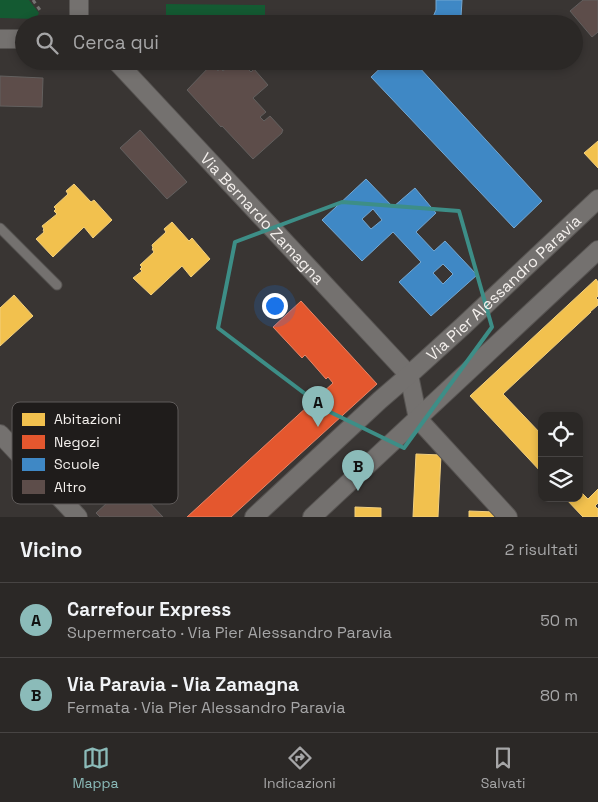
<!DOCTYPE html>
<html lang="it">
<meta charset="utf-8">
<style>
body{margin:0;font-family:"Space Grotesk",sans-serif;background:#373432;color:#f1f3f6}
.controls{position:absolute;right:15px;bottom:15px;display:grid;overflow:hidden;border-radius:10px;box-shadow:0 2px 8px #0003}
.controls button{width:45px;height:45px;display:grid;place-items:center;padding:0;border:0;border-bottom:1px solid #474443;background:#2b2826;color:#f1f3f6;font:25px sans-serif}
.you{position:absolute;left:274px;top:305px;width:18px;height:18px;margin:-12px;border:4px solid #fff;border-radius:50%;background:#1a73e8;box-shadow:0 0 0 8px #1a73e833}
.badge{display:grid;place-items:center;width:32px;height:32px;border-radius:50%;background:#8bbbb9;color:#111;font-size:16px;font-weight:700}
.pin{position:absolute;translate:-50% -41px;filter:drop-shadow(0 1px 2px #0008)}
.pin::after{content:'';position:absolute;top:26px;width:18px;height:15px;background:inherit;clip-path:polygon(0 0,100% 0,50% 100%)}
.list{margin:0;padding:0;list-style:none}
h2{display:flex;justify-content:space-between;align-items:center;height:65px;margin:0;padding:0 20px;font-size:21px}
h2 small{font-size:16px;font-weight:400;color:#a6a6a7}
.list li{display:grid;grid-template-columns:32px 1fr auto;gap:15px;align-items:center;box-sizing:border-box;height:75px;padding:0 20px;border-top:1px solid #474443}
.list b{display:block;font-size:19px;white-space:nowrap}
.list p{margin:0;font-size:16px;white-space:nowrap;color:#a6a6a7}
.list em{font-size:16px;font-style:normal;color:#a6a6a7}
.icon{flex:none;width:28px;height:28px;fill:none;stroke:currentColor;stroke-width:2;stroke-linecap:round;stroke-linejoin:round}
.map{position:relative;flex:none;width:598px;height:517px;overflow:hidden}
.search{position:absolute;background:#2b2826;box-shadow:0 2px 8px #0003;left:15px;right:15px;top:15px;height:55px;display:flex;align-items:center;gap:12px;box-sizing:border-box;padding:0 18px;border-radius:28px;color:#a6a6a7;font-size:19px}
.sheet{height:215px;background:#2b2826}
nav{display:flex;justify-content:space-around;align-items:center;box-sizing:border-box;height:70px;border-top:1px solid #474443;background:#2b2826;font-size:14px;color:#a6a6a7}
nav a{display:grid;justify-items:center;gap:2px}
nav .on{color:#8bbbb9}
.map>svg:first-child{display:block}
</style>
<div class="map">
<svg width="598" height="517" viewBox="0 0 598 517">
<rect width="100%" height="100%" fill="#393533"/>
<path fill="#145a32" d="M0 0H29L39 13 36 19 0 18Z
M166 4 265 5V24H166Z"/>
<path fill="#f2c14e" stroke="#f2cf7d" d="M598 141V168L584 153Z
M74 184 91 202 94 200 112 220 93 238 84 227 53 257 36 239 44 232 43 230 44 229 42 226 57 214 54 211 56 209 54 207 68 194 66 191Z
M172 222 189 241 192 238 210 259 191 277 182 266 151 295 133 278 142 271 140 269 142 267 140 265 154 252 152 249 153 248 152 245 166 232 164 229Z
M596 279 598 282V296L596 298 598 300V305L590 312H591L503 394 542 435V473L470 396Z
M14 295 33 316 0 346V308Z
M416 454 441 455 438 517H413Z
M598 489V503L595 506 598 509V517H583L565 498H579V490L588 499Z
M355 507 381 508V517H355Z
M469 511 495 512 494 517H469Z"/>
<path fill="#e4572e" stroke="#e88567" d="M301 301 377 384 231 517H187L333 383 328 377 326 379 305 355 302 358 273 327Z"/>
<path fill="#3f88c5" stroke="#75a7d1" fill-rule="evenodd" d="M436 0H462L461 17 459 24H428L433 17 436 10Z
M388 61H424L418 66 542 201 514 228 371 77Z
M366 179 393 207 415 188 436 213 416 232 434 251 445 241 477 275 431 316 399 282 421 262 393 232 362 261 322 220ZM373 209 382 220 371 229 362 219ZM443 264 453 274 443 284 433 273Z"/>
<path fill="#5d4d4a" stroke="#63605f" d="M583 0H598V32L592 37 570 11Z
M212 64 218 71 220 68 223 71 228 67H246L251 72 254 69 268 85 253 98 266 112 260 117 264 121 270 116 283 130 282 132V133L253 159 222 126 221 127 187 90Z
M0 76 43 78 42 107 0 106Z
M140 130 187 182 167 199 120 148Z
M130 482 163 517H100L96 513Z"/>
<g fill="none" stroke-linecap="round" stroke-linejoin="round">
<g stroke="#575452" stroke-width="11">
<path id="service" d="M0 228 57 285"/>
</g>
<g stroke="#575452" stroke-width="20">
<g id="minor">
<path d="M79 24V0"/>
<path d="M0 39H24"/>
<path id="s1" d="M116 61 409 375"/>
<path d="M409 375 418 419"/>
<path d="M418 419 508 517"/>
<path d="M0 434 78 517"/>
<path id="s2" d="M254 517 380 400 409 375 463 326 598 199"/>
<path d="M312 517 598 250"/>
</g>
</g>
<path stroke="#757372" stroke-width="3" stroke-dasharray="4 4" stroke-linecap="butt" d="M33 0 42 13"/>
<use href="#service" stroke="#74716f" stroke-width="9"/>
<use href="#minor" stroke="#74716f" stroke-width="18"/>
</g>
<path fill="none" stroke="#3d8e87" stroke-width="4" stroke-linejoin="round" d="M342 202 459 211 492 327 404 448 328 411 218 328 235 242Z"/>
<g text-anchor="middle" stroke-width="5" stroke-linejoin="round" paint-order="stroke">
<g font-size="16" fill="#f3efec" stroke="#1f1c1b">
<text dy="6" stroke="none"><textPath href="#s1" startOffset="215">Via Bernardo Zamagna</textPath></text>
<text dy="6" stroke="none"><textPath href="#s2" startOffset="339">Via Pier Alessandro Paravia</textPath></text>
</g>
</g>
<rect x="12" y="402" width="166" height="102" rx="8" fill="#1f1c1b" stroke="#5f5b5a" stroke-width="1"/>
<rect x="22" y="413" width="23" height="13" fill="#f2c14e"/>
<rect x="22" y="435" width="23" height="14" fill="#e4572e"/>
<rect x="22" y="458" width="23" height="13" fill="#3f88c5"/>
<rect x="22" y="480" width="23" height="14" fill="#5d4d4a"/>
<g font-size="14" fill="#f3efec">
<text x="54" y="424">Abitazioni</text>
<text x="54" y="447">Negozi</text>
<text x="54" y="469">Scuole</text>
<text x="54" y="492">Altro</text>
</g>
</svg>
<div class="controls">
<button><svg class="icon" aria-label="locate" viewBox="0 0 24 24"><circle cx="12" cy="12" r="6"/><path d="M12 2v4M12 18v4M2 12h4M18 12h4"/></svg></button>
<button><svg class="icon" aria-label="layers" viewBox="0 0 24 24"><path d="M12 4l9 5-9 5-9-5zM3 14l9 5 9-5"/></svg></button>
</div>
<div class="you"></div>
<div class="pin badge" style="left:318px;top:427px">A</div>
<div class="pin badge" style="left:358px;top:491px">B</div>
<div class="search"><svg class="icon" aria-label="search" viewBox="0 0 24 24"><circle cx="10" cy="10" r="6"/><path d="M15 15l6 6"/></svg>Cerca qui</div>
</div>
<section class="sheet">
<h2>Vicino<small>2 risultati</small></h2>
<ul class="list">
<li><span class="badge">A</span><div><b>Carrefour Express</b><p>Supermercato · Via Pier Alessandro Paravia</p></div><em>50 m</em></li>
<li><span class="badge">B</span><div><b>Via Paravia - Via Zamagna</b><p>Fermata · Via Pier Alessandro Paravia</p></div><em>80 m</em></li>
</ul>
</section>
<nav>
<a class="on"><svg class="icon" aria-label="map" viewBox="0 0 24 24"><path d="M3 6l6-2 6 2 6-2v14l-6 2-6-2-6 2zM9 4v14M15 6v14"/></svg>Mappa</a>
<a><svg class="icon" aria-label="directions" viewBox="0 0 24 24"><path d="M12 3l9 9-9 9-9-9zM9 14v-3h6M13 9l2 2-2 2"/></svg>Indicazioni</a>
<a><svg class="icon" aria-label="saved" viewBox="0 0 24 24"><path d="M7 4h10v16l-5-4-5 4z"/></svg>Salvati</a>
</nav>
